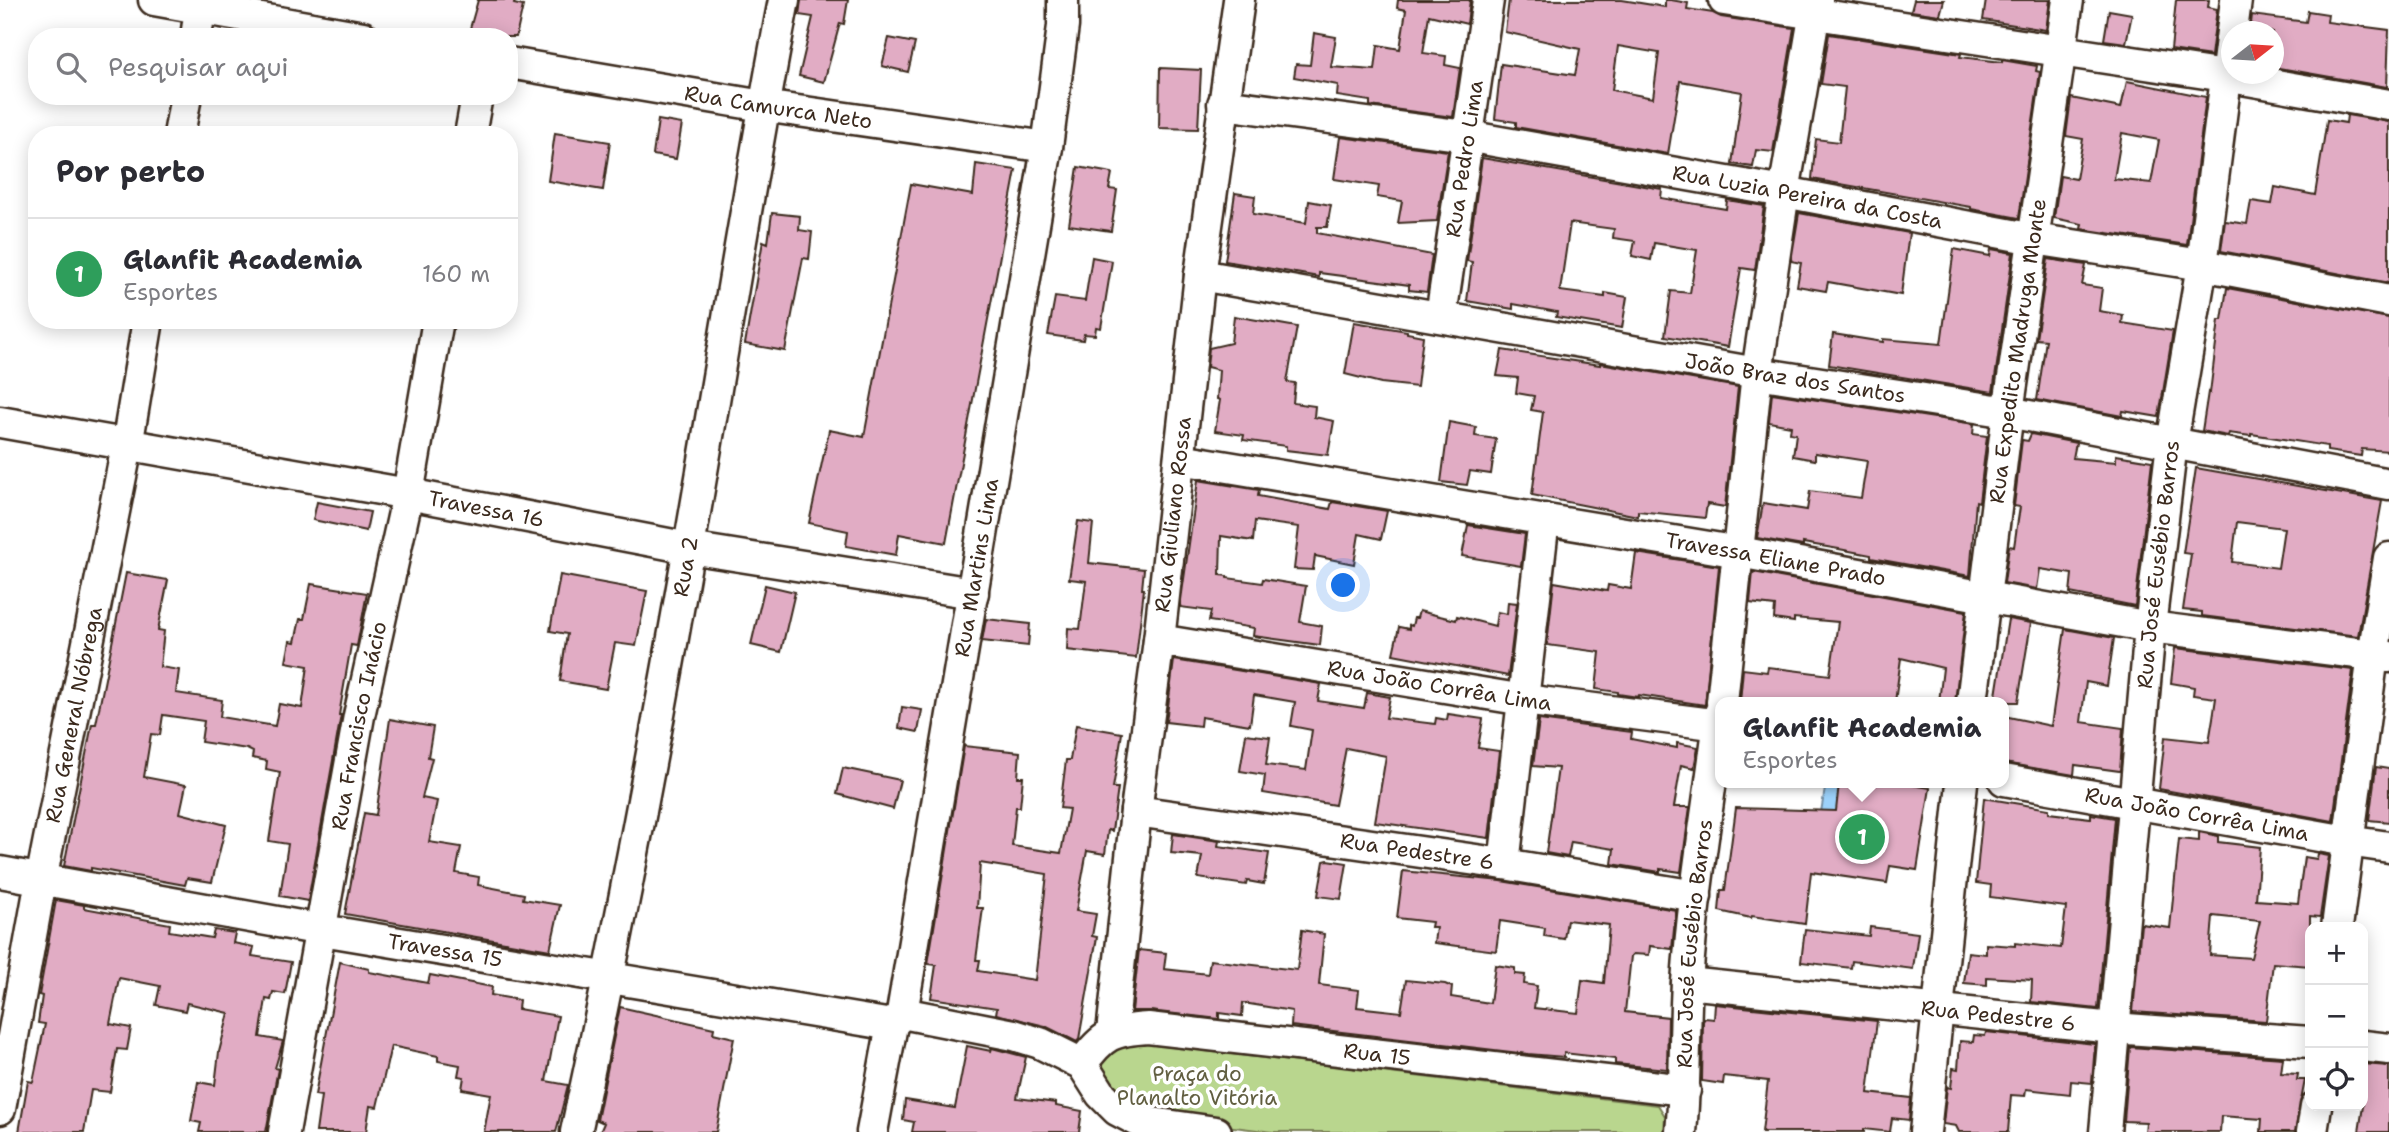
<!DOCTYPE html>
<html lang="pt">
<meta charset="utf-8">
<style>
body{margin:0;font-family:"Shantell Sans",sans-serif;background:#f7f7f7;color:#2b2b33}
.controls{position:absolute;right:21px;bottom:21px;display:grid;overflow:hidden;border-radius:14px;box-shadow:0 4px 18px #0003}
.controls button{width:63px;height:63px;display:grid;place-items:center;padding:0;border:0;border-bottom:2px solid #e1e1e2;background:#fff;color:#2b2b33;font:35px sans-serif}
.compass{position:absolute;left:2221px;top:21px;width:63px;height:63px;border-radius:50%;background:#fff;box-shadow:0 4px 18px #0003;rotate:73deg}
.you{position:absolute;left:1344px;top:586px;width:24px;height:24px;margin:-18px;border:5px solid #fff;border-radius:50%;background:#1a73e8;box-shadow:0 0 0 10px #1a73e833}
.badge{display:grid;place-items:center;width:46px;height:46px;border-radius:50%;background:#db2777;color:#fff;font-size:23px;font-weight:700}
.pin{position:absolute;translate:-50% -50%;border:4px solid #fff;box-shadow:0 2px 7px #0006}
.popup{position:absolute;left:1715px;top:697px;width:294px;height:91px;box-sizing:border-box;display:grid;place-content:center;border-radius:14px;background:#fff;filter:drop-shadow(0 2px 5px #0005);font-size:23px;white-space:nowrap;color:#7c7c81}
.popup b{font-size:26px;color:#2b2b33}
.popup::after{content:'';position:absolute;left:50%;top:100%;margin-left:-14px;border:14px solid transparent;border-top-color:#fff}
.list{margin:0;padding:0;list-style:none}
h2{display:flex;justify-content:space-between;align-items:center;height:91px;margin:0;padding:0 28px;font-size:30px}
h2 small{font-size:23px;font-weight:400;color:#7c7c81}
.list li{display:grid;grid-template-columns:46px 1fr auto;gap:21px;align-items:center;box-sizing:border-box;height:112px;padding:0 28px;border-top:2px solid #e1e1e2}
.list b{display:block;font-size:26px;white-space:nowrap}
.list p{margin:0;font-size:23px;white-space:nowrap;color:#7c7c81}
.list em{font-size:23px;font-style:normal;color:#7c7c81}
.icon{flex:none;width:38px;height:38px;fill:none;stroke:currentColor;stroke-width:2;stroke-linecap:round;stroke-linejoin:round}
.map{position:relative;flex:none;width:2389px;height:1132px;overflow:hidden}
.search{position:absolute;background:#fff;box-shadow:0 4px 18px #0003;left:28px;top:28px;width:490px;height:77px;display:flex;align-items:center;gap:18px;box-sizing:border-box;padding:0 24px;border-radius:28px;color:#7c7c81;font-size:26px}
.panel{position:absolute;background:#fff;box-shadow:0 4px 18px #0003;left:28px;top:126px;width:490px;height:203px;border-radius:28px}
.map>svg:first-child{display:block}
</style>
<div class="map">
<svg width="2389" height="1132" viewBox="0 0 2389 1132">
<rect width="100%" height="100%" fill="#fff"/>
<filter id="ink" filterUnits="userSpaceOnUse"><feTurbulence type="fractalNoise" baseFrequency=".0143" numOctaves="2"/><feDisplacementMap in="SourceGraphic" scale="14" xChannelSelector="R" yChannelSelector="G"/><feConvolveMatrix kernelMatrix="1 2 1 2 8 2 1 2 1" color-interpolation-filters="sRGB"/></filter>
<g filter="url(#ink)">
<path fill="#b9d68e" stroke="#7a8056" stroke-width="2" d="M1130 1042 1658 1105 1665 1116 1664 1132H1273L1179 1120 1108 1095 1099 1063 1103 1056Z"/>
<path fill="#9cd2fb" stroke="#758fa3" stroke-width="2" d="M1826 783 1849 784 1839 840 1817 835Z"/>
<path fill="#e1acc4" stroke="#3b2a1e" stroke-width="2" fill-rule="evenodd" d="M478 0H515L514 4 523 6 516 37H486L469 32Z
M801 0H848L844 24 840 23 824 82 799 76 813 17 799 15Z
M1398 0H1470L1467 24 1429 15 1423 53 1446 56 1445 65 1460 68 1453 117 1370 106V101L1337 96 1338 85 1294 77 1296 64 1310 65 1314 33 1336 37 1331 67 1375 70 1378 45 1400 49 1406 10 1397 8Z
M1509 0H1622L1665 7V0H1671L1688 3 1687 9 1713 13 1721 17 1794 28 1773 152 1756 150 1753 167 1732 164 1742 92 1680 81 1668 154 1516 127V122L1495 119 1501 64 1575 75 1580 49 1505 32ZM1618 46 1659 53 1653 98 1612 90Z
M1914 0H1944L1940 15 1911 11Z
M1986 0H2050L2046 30 1983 20Z
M2176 0H2209L2208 7 2217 9 2211 56 2171 50Z
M2109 10 2132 14 2126 43 2104 40Z
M2308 11 2328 14 2327 22 2389 30 2387 87 2273 67V32H2250L2252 15 2306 22Z
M1829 34 1961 54 1960 57 2002 62V60L2037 66 2036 71 2040 72 2019 218 1971 209V207L1812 179 1816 139 1839 142 1845 87 1821 84Z
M889 38 915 43 908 72 882 66Z
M1160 68 1201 70 1198 129 1159 128Z
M2127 81 2206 97 2187 245 2081 229 2082 224 2054 218 2060 176 2076 179 2083 139 2066 136 2071 98 2121 108ZM2122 133 2159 140 2151 183 2114 179Z
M2347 115 2389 122V283L2221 251 2225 221 2247 224 2251 201 2272 204 2275 187 2315 195 2327 120 2346 123Z
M658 120 682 124 676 159 653 155Z
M555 133 610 142 603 190 548 181Z
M1340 137 1448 151 1437 221 1398 223 1402 201 1377 197 1379 186 1334 179Z
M1482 158 1662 189 1661 198 1726 209 1727 200 1764 206 1755 270 1741 268 1728 347 1665 336 1671 291 1690 293 1697 250 1654 243 1651 260 1632 256 1635 241 1613 238 1614 229 1570 223 1560 291 1605 297V293L1627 297 1622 328 1556 317 1557 312 1513 304V309L1467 301 1472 262 1467 261Z
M976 164 1016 170 946 543 899 534 896 555 846 546 848 531 809 523 829 430 864 437 911 184 973 195Z
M1078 167 1112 173 1109 189 1117 190 1111 231 1069 225Z
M1235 193 1255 196 1253 214 1306 223 1309 201 1331 205 1327 227H1317V233L1432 255 1427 292 1409 290V285L1319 273V277L1225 261Z
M772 213 800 216 799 230 812 232 809 259 803 258 785 351 745 344 763 241 768 243Z
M1799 213 1909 233 1901 295 1828 282 1826 291 1797 286 1801 263 1791 261Z
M1954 249 1990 256 1991 249 2013 253 1993 392 1829 365 1833 334 1883 342V339L1941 344Z
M1092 257 1112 261 1101 328 1096 327 1095 335 1084 334 1083 340 1048 335 1055 297 1085 301Z
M2048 259 2086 265 2082 285 2102 288 2099 311 2123 315 2122 323 2173 331 2159 417 2123 411 2122 416 2037 400 2046 340 2036 339Z
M2227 288 2389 318V451L2362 449 2361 456 2327 451V446L2251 434V436L2229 433 2228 436 2202 431 2208 392 2210 393 2219 320H2222Z
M1234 316 1297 327 1287 382 1295 383 1293 403 1315 406 1314 417 1334 421 1328 455 1286 450V446L1243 440 1244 435 1215 431 1220 400 1217 399 1219 370 1207 367 1209 348 1231 343Z
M1354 322 1407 331V333L1423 336 1417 387 1381 383 1345 374Z
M1502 350 1600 365V363L1738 387 1725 507 1707 504 1705 518 1638 511V516L1532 495 1543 412 1531 410 1534 396 1516 393 1518 378 1497 376Z
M1772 393 1974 424 1973 434 1987 436 1979 502 1976 501 1970 576 1871 558V555L1839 549 1803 543V546L1757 538 1763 503 1807 510 1810 491 1861 498 1867 461 1815 453V460L1793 456 1796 434 1790 433 1791 426 1769 422Z
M1449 422 1476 427 1475 436 1496 439 1491 474 1470 471 1467 485 1441 482Z
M2031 434 2076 443 2073 458 2116 462V455L2152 461 2135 606 2070 593 2072 574 2040 569 2037 589 2004 583 2009 546 2014 547 2017 526 2020 507 2014 506 2022 440 2028 441Z
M2196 468 2382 501 2358 636 2202 616V612L2183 610 2191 554 2183 553ZM2237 522 2284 528 2278 568 2232 562Z
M1198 480 1259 490 1258 496 1330 509 1332 502 1387 511 1381 539 1359 534 1354 564 1315 556 1313 570 1294 569 1299 527 1255 521 1253 541 1221 536 1220 575 1227 576V578L1262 583 1263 579 1306 586 1300 622 1322 626 1320 645 1253 636 1254 628 1209 621 1211 611 1180 607Z
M317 502 370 512 366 531 313 520Z
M1078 521 1093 523 1089 563 1144 569 1142 589H1144L1136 658 1067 650 1068 628 1080 629 1086 581 1069 579Z
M1468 525 1525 534 1521 566 1462 556Z
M1636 553 1719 566 1705 705 1639 695 1638 697 1618 694V692L1596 689 1600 652 1547 645 1554 582 1607 591 1608 585 1631 589Z
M1753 572 1966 611 1955 702H1939L1943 668 1901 658 1895 702H1740L1743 669 1767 672 1768 667 1830 675 1838 622 1794 618V622L1774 619 1775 606 1750 603Z
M126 573 168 580 158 630 164 631 160 667 179 670 176 693 222 700 220 717 275 726 279 704 302 708 308 666 286 662 290 641 295 642 300 619H304L311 584 367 593 357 646 351 645 339 715H341L308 901 280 896 288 844 269 841 280 772 266 769 267 761 252 758 253 752 247 749 201 742 204 721 163 715 160 735 151 734 144 777 186 785 180 813 226 825 212 882 187 878 185 885 91 868V871L64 866 92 724H96Z
M560 575 647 591 636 646 615 643 606 689 560 681 567 634 550 631Z
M765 585 795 592 781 652 751 645Z
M1508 602 1517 603 1508 676 1393 654 1399 627 1409 629V625L1412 626 1414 618H1417L1419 611 1456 620 1457 616 1495 626 1497 612 1507 614Z
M986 619 1030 624 1028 646 982 641Z
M2008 619 2031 623 2018 702H1995Z
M2065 629 2114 638 2107 686 2086 682 2081 722 2123 728 2120 771 2075 765 2074 775 2004 763V716L2051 726Z
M2175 648 2353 670 2333 821 2159 789 2165 737 2209 742 2213 718 2216 698 2193 695 2194 687 2171 683Z
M1174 660 1321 684 1318 701 1364 708 1367 693 1390 697 1386 718 1435 724 1436 718 1447 720 1448 714 1483 719 1478 748 1499 751 1489 838 1375 822 1386 756 1346 748 1335 805 1263 793 1265 775 1240 771 1246 734 1270 737 1266 765 1306 770 1312 730 1291 726 1295 702 1254 695 1250 725 1201 717 1200 726 1166 722Z
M902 707 922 710 918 732 899 728Z
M390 719 433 727 428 757 432 758 422 798 437 801 429 842 461 847 456 873 479 877 478 885 524 894 523 899 560 905 550 950 345 914 364 813 376 815Z
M1539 720 1632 732 1631 739 1677 748V743L1698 747 1694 768 1681 765 1674 807H1690L1681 872 1660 869V872L1612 864 1614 849 1571 842 1568 857 1546 853 1558 768 1533 766Z
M1076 725 1122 733 1113 788H1118L1112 831 1108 830 1105 854 1087 851 1076 911 1096 914 1092 936 1097 937 1079 1039 1077 1042 1045 1026 996 1014 997 1008 931 998 936 965 928 964 964 746 1020 752 1018 777H1023L1020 807H1016L1012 846 1061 853 1069 809 1060 808 1066 760H1070ZM980 863 1047 874 1035 980 978 971 980 960H976L983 908H977Z
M2376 767 2389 769V822L2369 820Z
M843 768 900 780 893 809 837 794Z
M1839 783H1901L1930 788 1917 870 1890 866 1887 883 1811 872 1805 924 1752 916 1751 918 1719 911 1721 890H1725L1736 808 1836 811Z
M1984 798 2049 809V813L2091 818V814L2115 818 2098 1009 2031 1002 2032 980 1987 977V985L1964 983 1968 952 1986 954V944L2015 946V943L2061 948 2066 907 1990 897 1991 885 1976 883Z
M2199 832 2218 836V842L2260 847 2256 900 2298 903 2304 857 2317 859 2318 854 2329 856 2320 917 2310 916V966L2273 963 2266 1021 2133 1012 2141 924 2170 928 2179 839 2199 841ZM2213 916 2260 921 2251 958 2210 955Z
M1173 834 1219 841 1218 846 1269 853 1264 884 1247 881 1246 885 1198 878 1202 856 1171 853Z
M1328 860 1347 863 1341 899 1318 896 1324 861Z
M1403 871 1501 881 1676 910 1672 949 1650 946 1649 955 1633 954 1631 956 1625 1012 1668 1017 1667 1069 1615 1064V1059L1564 1053V1057L1528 1054 1291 1026 1292 1011 1243 1003 1242 1016 1219 1013V1019L1150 1011H1132L1139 950 1166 953 1164 969 1208 974 1210 960 1297 970 1302 930 1324 934 1319 985 1359 990 1357 1007 1401 1012 1406 980 1445 984 1452 987 1451 997 1490 1003 1495 965 1515 968V974L1525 975 1524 984 1537 986 1534 1008 1578 1013 1582 980 1604 983 1609 925 1567 920 1564 939 1544 936 1545 928 1500 921 1496 951 1434 943 1436 927H1431L1432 922 1397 918Z
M56 900 84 905V908L170 924 169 931 212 938 214 930 235 933 233 943 254 947 252 956 291 962 285 994 273 992 271 1000 266 999 260 1037 283 1041 275 1068 278 1069 266 1132H199L201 1123 191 1121 198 1082 215 1085 219 1052 229 1013 187 1003 185 1011 156 1005 160 986 119 978 110 1024 131 1028 127 1050 117 1049 110 1092 91 1090 84 1132H19L28 1081 33 1082 45 1024 38 1023 42 996 39 995Z
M1870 927 1918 933 1913 969 1852 961 1851 968 1801 962 1805 929 1869 936Z
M340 962 369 969V972L428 983 430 975 492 987 491 995 519 1000 518 1009 558 1016 546 1081 568 1085 556 1132H484L491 1094 462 1089 464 1077 458 1076 460 1065 438 1061V1056L391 1046 377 1107 370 1106 366 1132H316L321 1096 315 1095Z
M1715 1004 1877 1021 1868 1093 1911 1098 1909 1120 1892 1118 1890 1132 1864 1129V1132H1762L1768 1081 1724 1076 1723 1084 1702 1081 1703 1021 1705 1018 1714 1019Z
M620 1007 714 1028 713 1033 734 1038 716 1132H600L604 1123 597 1120Z
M1986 1032 2095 1044 2092 1083 2071 1081 2070 1094 2026 1089 2025 1096 2011 1095 2008 1132H1959L1956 1126 1943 1124 1947 1087 1951 1088 1953 1068 1958 1069 1960 1041 1973 1042 1974 1035 1985 1036Z
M967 1046 991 1051 992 1048 1026 1057 1017 1098 1056 1103V1106L1082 1111 1079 1132H912L914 1122 903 1120 905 1100 955 1108Z
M2130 1047 2283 1058 2281 1073 2298 1074 2297 1080H2305L2295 1132H2261L2262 1119 2221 1116 2220 1132H2145L2146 1122 2124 1121Z
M2363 1064 2389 1066V1132H2359L2363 1106Z"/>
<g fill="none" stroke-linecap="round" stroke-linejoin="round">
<g stroke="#3b2a1e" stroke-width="35">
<g id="minor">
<path d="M154 0 363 37"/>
<path d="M1724 0 2225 76 2389 105"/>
<path d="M196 37 200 9"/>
<path id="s1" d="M509 63 763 106 1047 147"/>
<path id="s2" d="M1223 104 1466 136 1784 192 2034 239 2202 265 2389 301"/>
<path d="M179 135 186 96"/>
<path d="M470 135 477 96"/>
<path id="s3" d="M1200 275 1757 373 2008 412 2389 484"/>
<path id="s4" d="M1441 316 1488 0"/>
<path id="s5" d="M0 422 408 494 689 548 973 593"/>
<path id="s6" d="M1180 459 1739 552 2150 627 2389 657"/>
<path id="s7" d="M1159 640 1524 700 1720 725"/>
<path d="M1722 702 1757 373 1784 192 1817 0"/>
<path id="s8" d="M1972 702 2008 412 2068 0"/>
<path id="s9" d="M2004 780 2347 841 2389 847"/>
<path id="s10" d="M1136 811 1504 864 1696 896"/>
<path d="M1504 864 1544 519"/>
<path id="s11" d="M0 872 322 930 892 1025"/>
<path d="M2337 927 2373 655 2389 558"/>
<path id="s12" d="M1687 983 2113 1028 2310 1042"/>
<path d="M902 1013 1014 1035 1040 1043 1082 1064 1101 1094 1117 1110 1138 1121 1216 1132"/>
<path id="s13" d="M1112 1033 1136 811 1159 640 1200 275 1239 0"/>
<path d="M2363 1046 2389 1049"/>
<path id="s14" d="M1082 1064C1102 1035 1113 1030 1148 1028L1685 1090"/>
<path id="s15" d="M0 1109 41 880 127 446 148 320"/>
<path id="s16" d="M284 1132 359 716 408 494 438 320"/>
<path id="s17" d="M576 1132C618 938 655 743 689 547 721 365 749 182 784 0"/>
<path id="s18" d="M872 1132 892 1025 902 1013 1047 147 1063 26V0"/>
<path id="s19" d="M1681 1132C1686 1082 1684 1033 1687 983 1693 892 1709 803 1720 713"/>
<path d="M1925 1132 1962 783"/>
<path id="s20" d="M2105 1132 2150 627 2172 443 2202 265 2236 0"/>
<path d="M2312 1132 2316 1106"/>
</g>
</g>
<use href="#minor" stroke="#fff" stroke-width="30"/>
</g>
</g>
<g text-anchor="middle" stroke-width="7" stroke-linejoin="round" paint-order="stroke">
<g font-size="21" fill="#3b2a1e" stroke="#fff">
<text dy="7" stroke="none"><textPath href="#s1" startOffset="273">Rua Camurca Neto</textPath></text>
<text dy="7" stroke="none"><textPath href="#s4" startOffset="159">Rua Pedro Lima</textPath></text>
<text dy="7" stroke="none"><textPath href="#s2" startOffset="592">Rua Luzia Pereira da Costa</textPath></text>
<text dy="7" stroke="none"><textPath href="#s8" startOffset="354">Rua Expedito Madruga Monte</textPath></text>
<text dy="7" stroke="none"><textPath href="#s3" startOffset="604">João Braz dos Santos</textPath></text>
<text dy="7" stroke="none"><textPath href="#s5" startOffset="494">Travessa 16</textPath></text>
<text dy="7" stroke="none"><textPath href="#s13" startOffset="522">Rua Giuliano Rossa</textPath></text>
<text dy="7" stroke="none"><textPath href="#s6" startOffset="604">Travessa Eliane Prado</textPath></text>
<text dy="7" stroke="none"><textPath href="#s20" startOffset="570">Rua José Eusébio Barros</textPath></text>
<text dy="7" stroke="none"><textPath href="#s17" startOffset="576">Rua 2</textPath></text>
<text dy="7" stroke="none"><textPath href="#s18" startOffset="576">Rua Martins Lima</textPath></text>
<text dy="7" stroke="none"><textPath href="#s7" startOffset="284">Rua João Corrêa Lima</textPath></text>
<text dy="7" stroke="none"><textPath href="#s15" startOffset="401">Rua General Nóbrega</textPath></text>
<text dy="7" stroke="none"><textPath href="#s16" startOffset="413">Rua Francisco Inácio</textPath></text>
<text dy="7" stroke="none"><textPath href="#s9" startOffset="196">Rua João Corrêa Lima</textPath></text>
<text dy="7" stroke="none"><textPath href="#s10" startOffset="284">Rua Pedestre 6</textPath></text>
<text dy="7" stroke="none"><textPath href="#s19" startOffset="189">Rua José Eusébio Barros</textPath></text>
<text dy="7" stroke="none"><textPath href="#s11" startOffset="452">Travessa 15</textPath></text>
<text dy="7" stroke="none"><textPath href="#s12" startOffset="313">Rua Pedestre 6</textPath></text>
<text dy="7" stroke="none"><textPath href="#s14" startOffset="310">Rua 15</textPath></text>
</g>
<g font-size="21" fill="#615e40" stroke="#fff">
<text x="1197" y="1081">Praça do<tspan x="1197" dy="24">Planalto Vitória</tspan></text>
</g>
</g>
</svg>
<div class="controls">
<button>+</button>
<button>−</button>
<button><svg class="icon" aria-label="locate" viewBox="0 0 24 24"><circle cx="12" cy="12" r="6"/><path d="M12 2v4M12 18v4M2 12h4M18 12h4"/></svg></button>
</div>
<svg class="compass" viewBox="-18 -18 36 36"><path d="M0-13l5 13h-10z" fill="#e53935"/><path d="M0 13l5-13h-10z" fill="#7c7c81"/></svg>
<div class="you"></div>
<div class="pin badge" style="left:1862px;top:837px;background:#2e9e5b">1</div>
<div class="popup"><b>Glanfit Academia</b>Esportes</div>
<div class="search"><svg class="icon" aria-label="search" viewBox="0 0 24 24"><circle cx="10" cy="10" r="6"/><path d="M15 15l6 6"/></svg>Pesquisar aqui</div>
<section class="panel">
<h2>Por perto<small></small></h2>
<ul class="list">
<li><span class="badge" style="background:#2e9e5b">1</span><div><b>Glanfit Academia</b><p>Esportes</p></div><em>160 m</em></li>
</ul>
</section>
</div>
